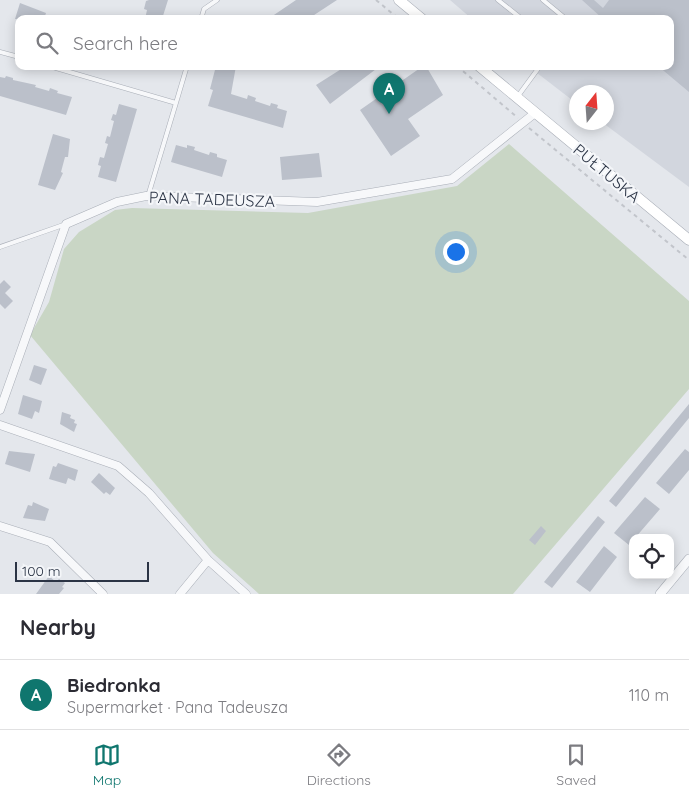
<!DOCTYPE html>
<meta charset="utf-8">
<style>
body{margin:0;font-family:Quicksand,sans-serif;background:#f7f7f7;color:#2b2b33}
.controls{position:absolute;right:15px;bottom:15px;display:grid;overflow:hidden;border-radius:10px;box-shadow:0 2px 12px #0003}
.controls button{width:45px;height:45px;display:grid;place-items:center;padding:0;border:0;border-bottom:1px solid #e1e1e2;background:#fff;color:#2b2b33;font:25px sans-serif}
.compass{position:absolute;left:569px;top:85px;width:45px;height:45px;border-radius:50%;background:#fff;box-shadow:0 2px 12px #0003;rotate:17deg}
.scale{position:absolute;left:15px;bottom:12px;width:134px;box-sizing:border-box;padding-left:5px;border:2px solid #2b3445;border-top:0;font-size:14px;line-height:18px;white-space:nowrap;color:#2b3445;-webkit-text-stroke:4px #f4f6f9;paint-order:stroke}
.you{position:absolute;left:455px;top:251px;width:18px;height:18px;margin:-12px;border:4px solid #fff;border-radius:50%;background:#1a73e8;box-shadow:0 0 0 8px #1a73e833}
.badge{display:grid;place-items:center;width:32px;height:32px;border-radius:50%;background:#0f766e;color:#fff;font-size:16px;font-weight:700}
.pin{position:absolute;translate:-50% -41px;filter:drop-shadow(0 1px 2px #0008)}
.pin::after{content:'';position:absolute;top:26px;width:18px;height:15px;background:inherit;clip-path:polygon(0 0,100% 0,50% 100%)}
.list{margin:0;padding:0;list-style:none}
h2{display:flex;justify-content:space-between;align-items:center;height:65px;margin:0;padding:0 20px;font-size:21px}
h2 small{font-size:16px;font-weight:400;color:#7c7c81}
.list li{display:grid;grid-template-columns:32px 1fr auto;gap:15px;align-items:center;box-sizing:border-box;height:70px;padding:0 20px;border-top:1px solid #e1e1e2}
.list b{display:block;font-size:19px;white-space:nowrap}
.list p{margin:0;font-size:16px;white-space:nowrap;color:#7c7c81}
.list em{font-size:16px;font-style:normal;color:#7c7c81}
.icon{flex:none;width:28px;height:28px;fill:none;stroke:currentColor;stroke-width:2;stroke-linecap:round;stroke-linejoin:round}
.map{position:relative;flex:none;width:689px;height:594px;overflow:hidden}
.search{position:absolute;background:#fff;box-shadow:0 2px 12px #0003;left:15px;right:15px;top:15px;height:55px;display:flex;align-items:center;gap:12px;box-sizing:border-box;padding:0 18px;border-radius:10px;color:#7c7c81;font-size:19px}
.sheet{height:135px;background:#fff}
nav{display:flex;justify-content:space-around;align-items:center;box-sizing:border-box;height:70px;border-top:1px solid #e1e1e2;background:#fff;font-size:14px;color:#7c7c81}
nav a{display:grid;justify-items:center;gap:2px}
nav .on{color:#0f766e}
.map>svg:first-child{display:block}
</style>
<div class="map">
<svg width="689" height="594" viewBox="0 0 689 594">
<rect width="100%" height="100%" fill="#e4e7ec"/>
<path fill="#d2d6de" d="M450 0H689V187L603 123 606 122V92H576V103L528 66H670V19H472Z"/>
<path fill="#c9d6c5" d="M509 144 689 301V389L513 594H259L213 553 30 335 49 302 64 249 79 232 115 210 132 208 308 213 457 186Z"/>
<path fill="#bbc0ca" d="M149 0H168L162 19H145L147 10 144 9 146 1Z
M296 0H337L308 19H268Z
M582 0H594L603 8 609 0H689V92L658 66H670V19H603Z
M20 3 46 13 44 19H15Z
M216 66H236L231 94 247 99 248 95 256 98 255 101 270 106 271 103 278 105 277 108 287 111 283 128 208 106 213 90 210 89Z
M346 66H380L330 104 316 85Z
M423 66H426L443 95 408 119 420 136 391 156 360 110Z
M6 76 13 78V80L36 85 35 87 49 91 50 88 58 91 57 93 72 97 66 115 0 96V77L5 78Z
M119 104 137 109 116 182 98 177 101 166 98 165 100 157 104 158 108 144 105 143 107 136 110 137 114 121 111 120 113 114 116 115Z
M53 134 70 139 68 157H65L61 172 63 173 55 190 38 185Z
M176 145 187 148V145L195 147 194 150 209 155 210 152 217 154V157L227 160 222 177 171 162Z
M319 153 322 177 282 180 280 157Z
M4 280 11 287 5 293 13 301 5 309 0 304V284Z
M34 365 47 369 41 385 29 380Z
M23 395 42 401 39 413 35 411 32 419 18 414Z
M689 404V418L616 507 609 501Z
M62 412 71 415 70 418 75 420 74 423 77 424 74 432 60 424Z
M685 449 689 452V470L669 494 656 483Z
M9 451 35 454 30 472 5 464Z
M58 463 78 470 75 481 68 478 66 484 49 479 53 466 56 467Z
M99 473 115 488 110 495 106 492 104 494 91 482Z
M645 497 660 509 629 545 614 533Z
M33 502 49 509 45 521 23 518 28 505 32 506Z
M598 516 605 522 552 588 544 582Z
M541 526 546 531 535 545 529 540Z
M604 546 617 557 590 592 576 582Z
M49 576 56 582 59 579 65 583 62 587 64 588 59 594H36Z"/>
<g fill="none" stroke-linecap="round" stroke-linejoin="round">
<g stroke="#a9aeb7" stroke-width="5">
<path id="service" d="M498 0 522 19
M543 0 566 19
M201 19 204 9 217 0
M0 52 19 57
M49 66 176 103 148 196
M518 96 540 66
M176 103 187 66
M0 247 66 224"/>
</g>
<g stroke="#a9aeb7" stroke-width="9">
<path id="minor" d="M0 410 66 224 117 202 146 196 317 202 452 179 535 113
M0 425 118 466 149 493 208 560 246 594
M0 526 50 542 103 594
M180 594 208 560"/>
</g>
<g stroke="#a9aeb7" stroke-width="10">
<path id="tertiary" d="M660 594 689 559"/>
</g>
<g stroke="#a9aeb7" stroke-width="11">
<path id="secondary" d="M399 0 422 19
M479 66 689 240"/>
</g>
<path stroke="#c2c5cb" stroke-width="2" stroke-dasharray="4 4" stroke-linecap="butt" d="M376 0 399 19
M457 66 518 118
M529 128 689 260"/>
<use href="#service" stroke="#f7f8fa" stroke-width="4"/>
<use href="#minor" stroke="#f7f8fa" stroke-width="8"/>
<use href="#tertiary" stroke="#f7f8fa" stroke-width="9"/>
<use href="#secondary" stroke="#fff" stroke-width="10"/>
</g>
<g text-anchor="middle" stroke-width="4.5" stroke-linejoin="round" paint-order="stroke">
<g font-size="16" fill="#2b3445" stroke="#f4f6f9">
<text transform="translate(607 173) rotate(40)" y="6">PUŁTUSKA</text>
<text transform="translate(212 199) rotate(2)" y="6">PANA TADEUSZA</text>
</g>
</g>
</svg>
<div class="controls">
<button><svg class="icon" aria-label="locate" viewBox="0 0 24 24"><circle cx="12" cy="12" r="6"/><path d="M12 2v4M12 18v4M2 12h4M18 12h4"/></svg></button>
</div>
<svg class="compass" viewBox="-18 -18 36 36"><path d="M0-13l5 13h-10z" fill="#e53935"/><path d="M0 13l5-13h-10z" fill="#7c7c81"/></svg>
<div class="scale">100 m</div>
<div class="you"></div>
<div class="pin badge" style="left:389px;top:114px">A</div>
<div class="search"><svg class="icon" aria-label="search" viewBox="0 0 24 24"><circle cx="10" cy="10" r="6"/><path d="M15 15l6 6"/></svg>Search here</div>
</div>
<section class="sheet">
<h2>Nearby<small></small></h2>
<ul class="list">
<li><span class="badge">A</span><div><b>Biedronka</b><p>Supermarket · Pana Tadeusza</p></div><em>110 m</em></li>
</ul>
</section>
<nav>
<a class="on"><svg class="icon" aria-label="map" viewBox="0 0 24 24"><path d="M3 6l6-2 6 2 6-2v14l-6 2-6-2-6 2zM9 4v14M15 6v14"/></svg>Map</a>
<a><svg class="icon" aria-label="directions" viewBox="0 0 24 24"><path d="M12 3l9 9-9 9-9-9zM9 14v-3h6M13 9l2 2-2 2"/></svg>Directions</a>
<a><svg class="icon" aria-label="saved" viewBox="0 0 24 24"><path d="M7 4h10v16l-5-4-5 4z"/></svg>Saved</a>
</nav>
